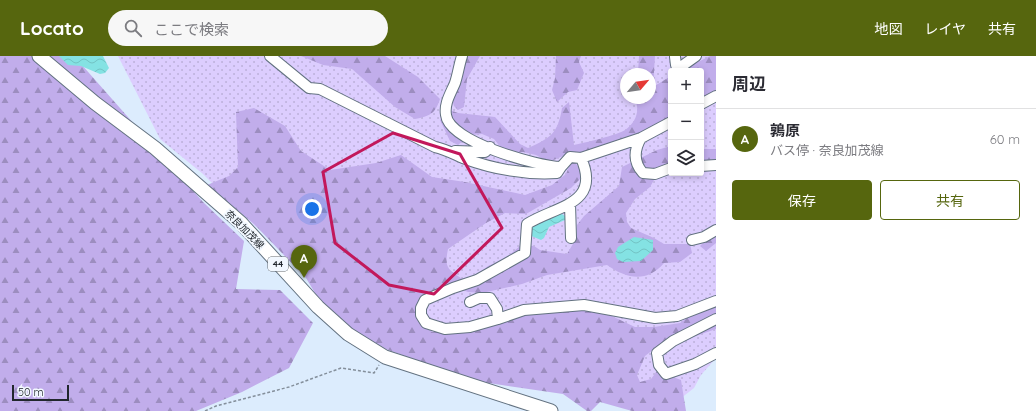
<!DOCTYPE html>
<html lang="ja">
<meta charset="utf-8">
<style>
body{margin:0;font-family:Quicksand,"Noto Sans JP",sans-serif;background:#f7f7f7;color:#2b2b33}
.controls{position:absolute;right:12px;top:12px;display:grid;overflow:hidden;border-radius:4px;box-shadow:0 2px 6px #0003}
.controls button{width:36px;height:36px;display:grid;place-items:center;padding:0;border:0;border-bottom:1px solid #e1e1e2;background:#fff;color:#2b2b33;font:20px sans-serif}
.compass{position:absolute;left:620px;top:12px;width:36px;height:36px;border-radius:50%;background:#fff;box-shadow:0 2px 6px #0003;rotate:61deg}
.scale{position:absolute;left:12px;bottom:10px;width:57px;box-sizing:border-box;padding-left:4px;border:2px solid #21272d;border-top:0;font-size:11px;line-height:14px;white-space:nowrap;color:#21272d;-webkit-text-stroke:3px #f2f8ff;paint-order:stroke}
.you{position:absolute;left:312px;top:153px;width:14px;height:14px;margin:-10px;border:3px solid #fff;border-radius:50%;background:#1a73e8;box-shadow:0 0 0 6px #1a73e833}
.badge{display:grid;place-items:center;width:26px;height:26px;border-radius:50%;background:#56660e;color:#fff;font-size:13px;font-weight:700}
.pin{position:absolute;translate:-50% -33px;filter:drop-shadow(0 1px 2px #0008)}
.pin::after{content:'';position:absolute;top:21px;width:14px;height:12px;background:inherit;clip-path:polygon(0 0,100% 0,50% 100%)}
.list{margin:0;padding:0;list-style:none}
h2{display:flex;justify-content:space-between;align-items:center;height:52px;margin:0;padding:0 16px;font-size:17px}
h2 small{font-size:13px;font-weight:400;color:#7c7c81}
.list li{display:grid;grid-template-columns:26px 1fr auto;gap:12px;align-items:center;box-sizing:border-box;height:60px;padding:0 16px;border-top:1px solid #e1e1e2}
.list b{display:block;font-size:15px;white-space:nowrap}
.list p{margin:0;font-size:13px;white-space:nowrap;color:#7c7c81}
.list em{font-size:13px;font-style:normal;color:#7c7c81}
.actions{display:flex;gap:8px;padding:12px 16px}
.actions a{flex:1;padding:9px 0;border:1px solid #56660e;border-radius:4px;text-align:center;font-size:14px;color:#56660e}
.actions .main{background:#56660e;color:#fff}
.icon{flex:none;width:22px;height:22px;fill:none;stroke:currentColor;stroke-width:2;stroke-linecap:round;stroke-linejoin:round}
.map{position:relative;flex:none;width:716px;height:355px;overflow:hidden}
header{display:flex;align-items:center;gap:24px;box-sizing:border-box;height:56px;padding:0 20px;background:#56660e;color:#fff}
header strong{font-size:19px}
nav{display:flex;gap:22px;margin-inline-start:auto;font-size:14px}
.search{width:280px;height:36px;background:#f7f7f7;display:flex;align-items:center;gap:10px;box-sizing:border-box;padding:0 14px;border-radius:22px;color:#7c7c81;font-size:15px}
main{display:flex}
aside{flex:1;background:#fff}
.map>svg:first-child{display:block}
</style>
<header>
<strong>Locato</strong>
<div class="search"><svg class="icon" aria-label="search" viewBox="0 0 24 24"><circle cx="10" cy="10" r="6"/><path d="M15 15l6 6"/></svg>ここで検索</div>
<nav><a>地図</a><a>レイヤ</a><a>共有</a></nav>
</header>
<main>
<div class="map">
<svg width="716" height="355" viewBox="0 0 716 355">
<defs>
<pattern id="grass-dots" width="8" height="8" patternUnits="userSpaceOnUse"><rect width="8" height="8" fill="#dccdfe"/><path d="M2 2h.1M6 6h.1" fill="none" stroke="#bcb0da" stroke-width="1.8" stroke-linecap="round"/></pattern>
<pattern id="forest-firs" width="22" height="20" patternUnits="userSpaceOnUse"><rect width="22" height="20" fill="#c1adeb"/><path d="M5 1l3.5 6h-7zM16 11l3.5 6h-7z" fill="#9c8dbf"/></pattern>
<pattern id="water-waves" width="16" height="10" patternUnits="userSpaceOnUse"><rect width="16" height="10" fill="#84e2e3"/><path d="M0 5q4-4 8 0t8 0" fill="none" stroke="#72c2c3"/></pattern>
</defs>
<rect width="100%" height="100%" fill="#dcecfd"/>
<path fill="url(#grass-dots)" fill-rule="evenodd" d="M118 0H716V302L701 319 694 332 680 343 419 280 255 170 203 118 160 83ZM671 15H701V117H671ZM626 18H650V42H626Z"/>
<path fill="url(#forest-firs)" d="M0 0H74L203 146 244 185 236 233 280 234 313 267 289 312 242 336 196 355H0Z
M301 0H385L418 21 440 43C435 58 430 60 415 63L395 51 352 13 323 9Z
M465 0H480L467 23 464 51 458 54 454 50 452 43Z
M556 0H581L579 6 584 17 577 34 568 36 557 46 552 34 555 22Z
M639 0H655L653 31 671 20V62L631 90 568 98 549 106 536 99 523 96 514 97 501 92 494 83 482 78 470 79 458 89 450 85 440 64 450 54 458 57 495 61 520 88 528 92C551 82 558 77 562 52L569 46 574 89C583 87 618 79 625 74 636 67 641 53 634 42H650V18H638Z
M710 0H716V36L701 44V15H680Z
M254 52 285 70 301 95 330 114 376 107 401 99 432 121 465 126 525 139 552 129 566 118 570 108 575 106 580 114 581 122 571 132 526 158 505 157 486 167 448 193C444 213 448 213 464 224L475 221 488 210 506 202 521 189 534 190 540 194 567 198 577 181V169L584 160 619 130 622 111 657 94 671 90V111L655 114 654 124 650 131 635 143 626 157 627 166 631 172 654 182 664 188H690L692 197 680 206 664 207C647 227 627 223 607 209L547 219 522 228 482 237 468 236 449 229 424 240 423 268 432 276H446L525 257 597 253 635 271H654L680 267 691 259 716 249V273L690 282 671 280 645 300 637 319 640 326 651 323 657 315 681 324 686 355H632L600 346 591 355H587L563 338 475 325 377 290 350 274 321 247 306 222 254 168 207 129 229 120 238 111 236 56Z
M701 93H716V113L711 115 706 107 701 108Z
M716 174V187L706 195 700 190Z"/>
<path fill="url(#water-waves)" d="M59 0H103L109 12 105 17 100 18 81 10 68 9Z
M559 156 565 160V164L549 171 544 182 541 184 529 179 534 166Z
M634 181 653 184V194L641 205 623 206 617 203 615 197 618 191Z"/>
<g fill="none" stroke-linecap="round" stroke-linejoin="round">
<g stroke="#637280" stroke-width="12">
<path id="minor" d="M270 0 309 32 320 33 435 91C445 93 454 98 463 102 493 113 525 119 557 117L561 111
M462 0C459 9 458 18 455 27 451 37 444 47 446 59 449 86 537 110 561 111L570 101 581 102 641 82 671 66
M675 1 676 9 682 10 696 0
M701 48 716 40
M641 82C634 94 633 106 643 117L655 118 671 112
M455 95 485 96 490 91
M701 110 716 109
M570 148 571 182
M692 184 704 181 716 174
M470 246 479 242H490L497 253 498 263 524 254 584 249 655 262 677 260 716 245
M498 263 470 271 445 273 426 267 421 259V252L425 244 453 232 477 224 525 197 527 168C555 150 602 149 581 102
M716 263 673 285 657 297 659 309 666 318 695 308 716 297"/>
</g>
<g stroke="#637280" stroke-width="15">
<path id="major" d="M39 0 95 47 155 92 241 167 318 251 348 278 385 301 551 355"/>
</g>
<path stroke="#848f9b" stroke-width="1.5" stroke-dasharray="3 2" stroke-linecap="butt" d="M205 355 216 350 289 331 341 312 374 317 379 309"/>
<use href="#minor" stroke="#fff" stroke-width="10"/>
<use href="#major" stroke="#fff" stroke-width="13"/>
</g>
<path fill="none" stroke="#c2185b" stroke-width="3" stroke-linejoin="round" d="M393 77 460 98 502 172 434 238 389 229 335 187 323 116Z"/>
<g text-anchor="middle" stroke-width="3.5" stroke-linejoin="round" paint-order="stroke">
<rect fill="#f2f8ff" stroke="#60666c" stroke-width="1" x="268" y="201" width="20" height="14" rx="3"/>
<g font-size="9" font-weight="bold" fill="#21272d">
<text x="278" y="211">44</text>
</g>
<g font-size="10" fill="#21272d" stroke="#f2f8ff">
<text transform="translate(245 173) rotate(45)" y="4">奈良加茂線</text>
</g>
</g>
</svg>
<div class="controls">
<button>+</button>
<button>−</button>
<button><svg class="icon" aria-label="layers" viewBox="0 0 24 24"><path d="M12 4l9 5-9 5-9-5zM3 14l9 5 9-5"/></svg></button>
</div>
<svg class="compass" viewBox="-18 -18 36 36"><path d="M0-13l5 13h-10z" fill="#e53935"/><path d="M0 13l5-13h-10z" fill="#7c7c81"/></svg>
<div class="scale">50 m</div>
<div class="you"></div>
<div class="pin badge" style="left:304px;top:222px">A</div>
</div>
<aside>
<h2>周辺<small></small></h2>
<ul class="list">
<li><span class="badge">A</span><div><b>鶉原</b><p>バス停 · 奈良加茂線</p></div><em>60 m</em></li>
</ul>
<div class="actions"><a class="main">保存</a><a>共有</a></div>
</aside>
</main>
